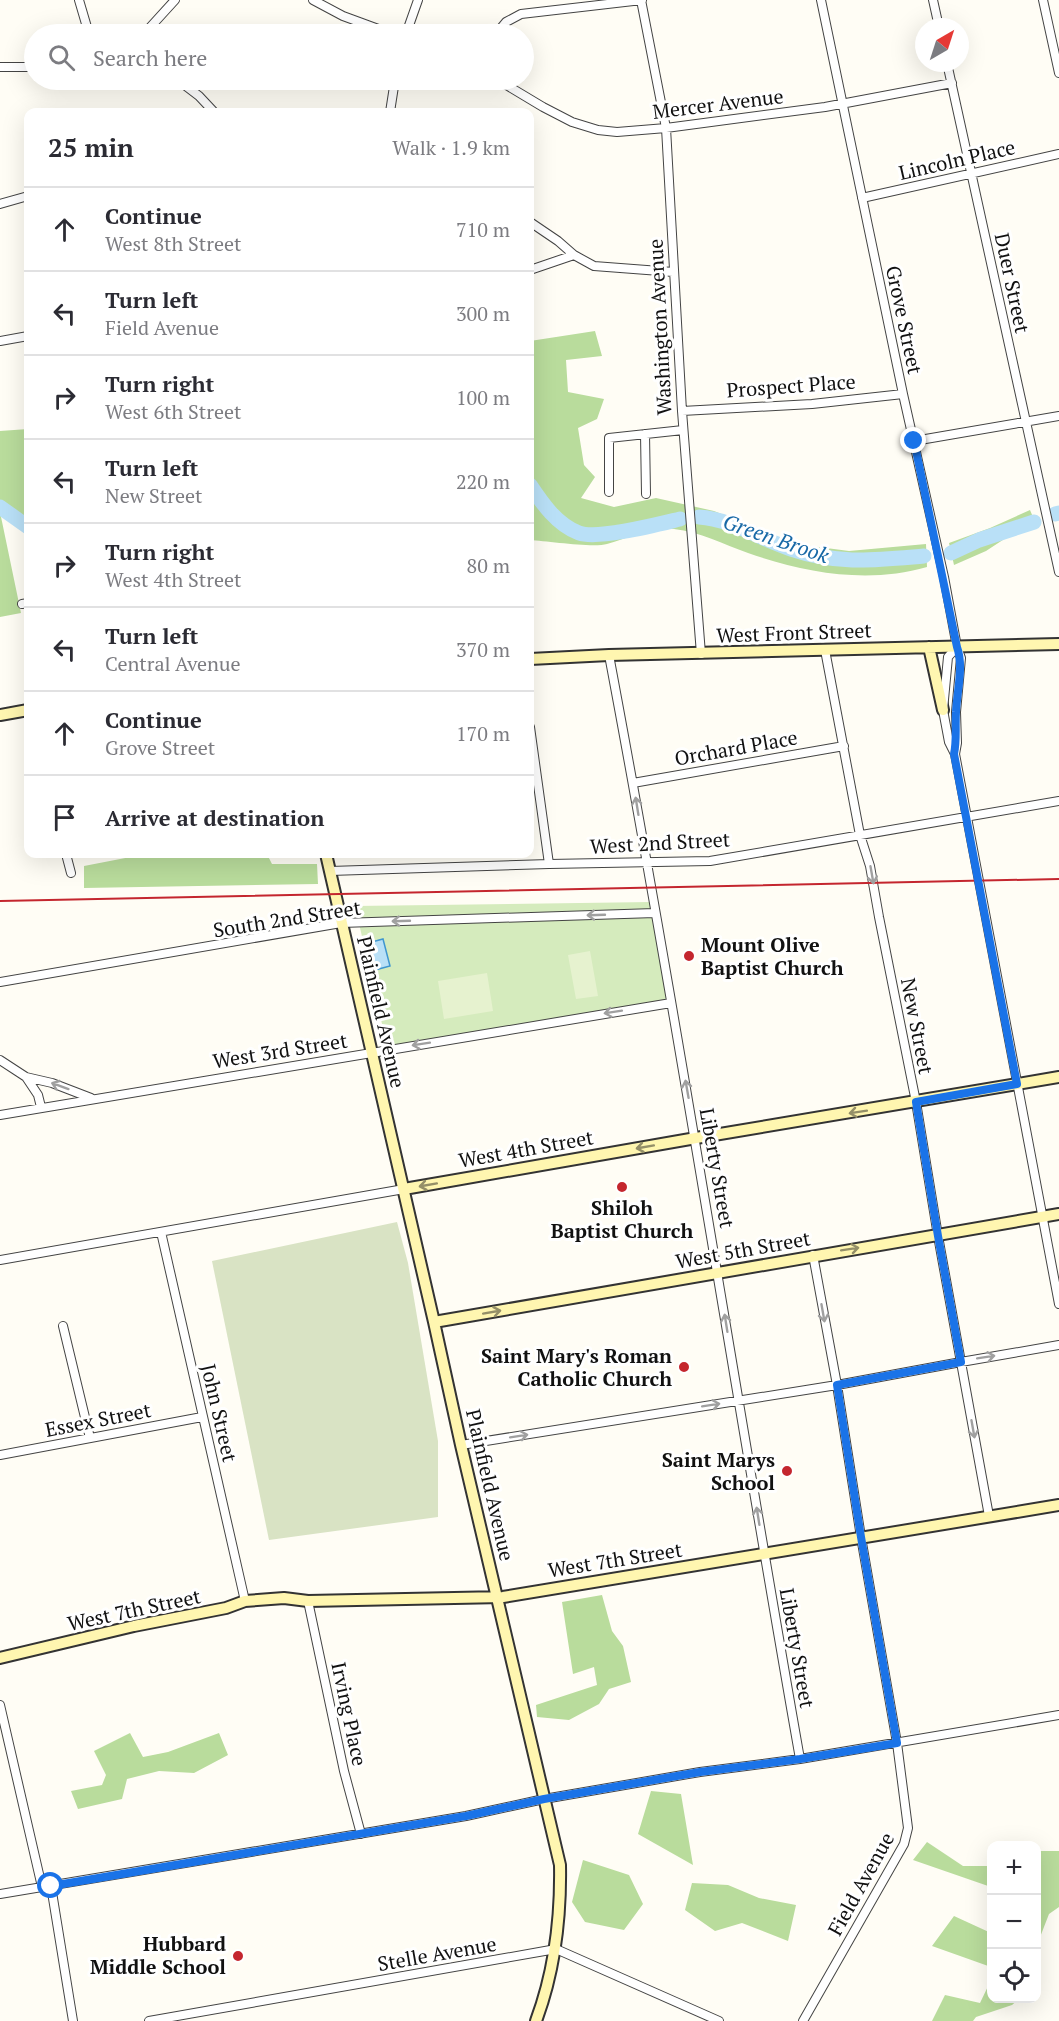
<!DOCTYPE html>
<meta charset="utf-8">
<style>
body{margin:0;font-family:"PT Serif",serif;background:#f7f7f7;color:#2b2b33}
.controls{position:absolute;right:18px;bottom:18px;display:grid;overflow:hidden;border-radius:12px;box-shadow:0 6px 24px #0002}
.controls button{width:54px;height:54px;display:grid;place-items:center;padding:0;border:0;border-bottom:2px solid #e1e1e2;background:#fff;color:#2b2b33;font:30px sans-serif}
.compass{position:absolute;left:915px;top:18px;width:54px;height:54px;border-radius:50%;background:#fff;box-shadow:0 6px 24px #0002;rotate:39deg}
.stop{position:absolute;width:18px;height:18px;margin:-14px;border:4px solid #1a73e8;border-radius:50%;background:#fff}
.stop.end{background:#1a73e8;border-color:#fff;box-shadow:0 2px 6px #0008}
.list{margin:0;padding:0;list-style:none}
h2{display:flex;justify-content:space-between;align-items:center;height:78px;margin:0;padding:0 24px;font-size:26px}
h2 small{font-size:20px;font-weight:400;color:#7c7c81}
.list li{display:grid;grid-template-columns:39px 1fr auto;gap:18px;align-items:center;box-sizing:border-box;height:84px;padding:0 24px;border-top:2px solid #e1e1e2}
.list b{display:block;font-size:22px;white-space:nowrap}
.list p{margin:0;font-size:20px;white-space:nowrap;color:#7c7c81}
.list em{font-size:20px;font-style:normal;color:#7c7c81}
.icon{flex:none;width:33px;height:33px;fill:none;stroke:currentColor;stroke-width:2;stroke-linecap:round;stroke-linejoin:round}
.map{position:relative;flex:none;width:1059px;height:2021px;overflow:hidden}
.search{position:absolute;background:#fff;box-shadow:0 6px 24px #0002;left:24px;top:24px;width:510px;height:66px;display:flex;align-items:center;gap:15px;box-sizing:border-box;padding:0 21px;border-radius:33px;color:#7c7c81;font-size:22px}
.panel{position:absolute;background:#fff;box-shadow:0 6px 24px #0002;left:24px;top:108px;width:510px;height:750px;border-radius:12px}
.map>svg:first-child{display:block}
</style>
<div class="map">
<svg width="1059" height="2021" viewBox="0 0 1059 2021">
<rect width="100%" height="100%" fill="#fffdf5"/>
<path fill="#d5ebbd" d="M651 902 668 1001 388 1050 355 906Z"/>
<path fill="#b9dc9c" d="M595 331 602 356 566 360 568 392 604 399 597 419 578 428 584 465 595 477 581 498 614 507 656 498 714 511 796 544 849 551 926 544 927 567C868 584 805 573 748 553 723 544 700 532 674 529 650 527 629 538 607 544 593 548 547 541 530 540V341Z
M28 429V522L0 509V431Z
M1030 510 1036 524 1015 532 986 551 954 565 949 543 990 528Z
M0 512 21 613 0 617Z
M146 854H267L272 864H317L318 884 84 888V866Z
M602 1595 612 1631 623 1646 631 1682 609 1689 599 1704 569 1720 537 1717 536 1705 597 1685 594 1667 573 1674 562 1602Z
M130 1733 143 1757 168 1752 219 1733 228 1755 194 1773 159 1771 127 1779 122 1799 78 1809 71 1791 102 1785 106 1775 94 1751Z
M651 1791 681 1794 693 1865 638 1834Z
M927 1842 963 1866H990L991 1865V1887L913 1860Z
M1037 1851H1059V1907L1049 1914 1037 1945Z
M583 1860 629 1875 643 1904 624 1930 585 1922 572 1902Z
M692 1883 728 1885 759 1898 796 1905 788 1941 742 1923 715 1931 685 1910Z
M954 1916 991 1933V1967L932 1946Z
M991 1980 992 1998 1019 1999 1012 2005 976 2017 973 2021H932L945 1995 980 2003Z"/>
<path fill="#d9e3c4" d="M397 1222 408 1263 438 1441V1517L269 1540 212 1261Z"/>
<path fill="#e6f2cf" d="M590 951 598 996 576 999 568 955Z
M487 973 493 1011 444 1019 438 981Z"/>
<path fill="#b9e0f7" stroke="#3f96cf" stroke-width="1.5" d="M383 939 390 966 375 970 368 943Z"/>
<g fill="none" stroke-linecap="round" stroke-linejoin="round">
<path stroke="#b9e0f7" stroke-width="15" d="M530 485C542 503 557 525 579 533 598 540 659 524 680 519
M0 507 28 527
M1055 514 1059 513
M699 517C731 519 760 539 791 549 838 565 876 560 924 556
M951 553 979 540 1034 522"/>
<g stroke="#444" stroke-width="10">
<path id="street" d="M79 0 89 34
M313 0 343 16 392 34
M641 0 666 128 682 411 701 654
M821 0 903 394 944 577 957 647 961 658 956 712 957 743 955 754
M933 0 939 27
M1043 0 1059 73
M144 34 175 0
M406 34 418 0
M496 34 506 22 521 14 642 0
M947 63 1059 572
M0 67H34
M178 80 199 96 214 112
M498 80 543 107 572 122 598 130 617 132 666 128 825 107 952 83
M390 112 395 80
M862 198 1059 154
M0 204 28 196
M530 222 558 241 574 255
M530 270 574 255 594 266 673 272
M0 341 28 336
M682 411 812 404 903 394
M645 434 646 494
M914 441 1059 416
M609 492V438L683 430
M22 604 28 603
M957 647 948 657 943 710 949 742 955 754 1059 1304
M825 650 860 835 870 866 879 917 916 1102 938 1236 989 1516
M609 655C678 1022 735 1391 800 1759
M530 727 549 864
M633 783 844 746
M66 854 71 873
M330 871 549 864 710 861 1059 801
M0 982 341 923 655 913
M0 1060 26 1077 52 1083 91 1098
M26 1077 38 1095 41 1107
M0 1115 671 1003
M161 1232 245 1601
M0 1260 404 1189
M63 1326 90 1438
M461 1445 837 1385 961 1362 1059 1345
M0 1455 202 1417
M308 1601 344 1771 361 1834
M0 1705 42 1887
M51 1886 73 2021
M0 1894 466 1816 544 1799 700 1772 800 1759 1059 1715
M149 2021 556 1949 719 2021
M803 2021 904 1844 908 1828 897 1743 861 1537 837 1385 813 1255"/>
</g>
<g stroke="#333" stroke-width="14">
<path id="secondary" d="M929 647 943 710
M530 659 609 655 1059 644
M0 715 28 710
M326 854 434 1322 461 1445 560 1865C561 1919 555 1970 536 2021
M404 1189 696 1138 1059 1077
M434 1322 1059 1214
M0 1658 134 1626 226 1608 245 1601 284 1598 308 1601 503 1597 1059 1505"/>
</g>
<use href="#street" stroke="#fff" stroke-width="8"/>
<use href="#secondary" stroke="#fff6b0" stroke-width="10"/>
<path stroke="#c4262e" stroke-width="2" d="M0 901 1059 879"/>
</g>
<defs><path id="oneway-shaft" d="M-6 0H5M1.5-3L5.5 0L1.5 3" fill="none" stroke-width="1.6" stroke-linecap="round" stroke-linejoin="round" transform="scale(1.5)"/></defs>
<g stroke="#a0a0a0">
<use href="#oneway-shaft" transform="translate(637 806) rotate(-99)"/>
<use href="#oneway-shaft" transform="translate(872 875) rotate(80)"/>
<use href="#oneway-shaft" transform="translate(596 915) rotate(178)"/>
<use href="#oneway-shaft" transform="translate(401 921) rotate(178)"/>
<use href="#oneway-shaft" transform="translate(613 1012) rotate(171)"/>
<use href="#oneway-shaft" transform="translate(421 1044) rotate(171)"/>
<use href="#oneway-shaft" transform="translate(60 1086) rotate(-160)"/>
<use href="#oneway-shaft" transform="translate(687 1089) rotate(-100)"/>
<use href="#oneway-shaft" transform="translate(823 1313) rotate(80)"/>
<use href="#oneway-shaft" transform="translate(726 1323) rotate(-99)"/>
<use href="#oneway-shaft" transform="translate(986 1357) rotate(-9)"/>
<use href="#oneway-shaft" transform="translate(711 1405) rotate(-9)"/>
<use href="#oneway-shaft" transform="translate(973 1429) rotate(80)"/>
<use href="#oneway-shaft" transform="translate(519 1436) rotate(-9)"/>
<use href="#oneway-shaft" transform="translate(758 1516) rotate(-99)"/>
</g>
<g stroke="#948f68">
<use href="#oneway-shaft" transform="translate(858 1112) rotate(171)"/>
<use href="#oneway-shaft" transform="translate(645 1147) rotate(170)"/>
<use href="#oneway-shaft" transform="translate(428 1185) rotate(170)"/>
<use href="#oneway-shaft" transform="translate(850 1249) rotate(-9)"/>
<use href="#oneway-shaft" transform="translate(492 1312) rotate(-10)"/>
</g>
<g fill="none" stroke-linecap="round" stroke-linejoin="round">
<path stroke="#1a73e8" stroke-width="8" d="M51 1886 466 1816 544 1799 700 1772 800 1759 897 1743 861 1537 837 1385 961 1362 938 1236 916 1102 1017 1084 954 754C957 740 955 726 956 712 957 690 964 667 957 647L914 441"/>
</g>
<g fill="#c4262e" stroke="#fff" stroke-width="2">
<circle cx="689" cy="956" r="6"/>
<circle cx="622" cy="1187" r="6"/>
<circle cx="684" cy="1367" r="6"/>
<circle cx="787" cy="1471" r="6"/>
<circle cx="238" cy="1956" r="6"/>
</g>
<g text-anchor="middle" stroke-width="6" stroke-linejoin="round" paint-order="stroke">
<g font-size="20" fill="#111" stroke="#fff">
<text transform="translate(718 104) rotate(-7)" y="7">Mercer Avenue</text>
<text transform="translate(957 160) rotate(-13)" y="7">Lincoln Place</text>
<text transform="translate(1012 283) rotate(78)" y="7">Duer Street</text>
<text transform="translate(904 320) rotate(78)" y="7">Grove Street</text>
<text transform="translate(660 327) rotate(-93)" y="7">Washington Avenue</text>
<text transform="translate(791 386) rotate(-4)" y="7">Prospect Place</text>
<text transform="translate(794 633) rotate(-2)" y="7">West Front Street</text>
<text transform="translate(736 748) rotate(-10)" y="7">Orchard Place</text>
<text transform="translate(660 843) rotate(-3)" y="7">West 2nd Street</text>
<text transform="translate(287 919) rotate(-9)" y="7">South 2nd Street</text>
<text transform="translate(381 1012) rotate(77)" y="7">Plainfield Avenue</text>
<text transform="translate(917 1026) rotate(79)" y="7">New Street</text>
<text transform="translate(280 1051) rotate(-9)" y="7">West 3rd Street</text>
<text transform="translate(526 1149) rotate(-10)" y="7">West 4th Street</text>
<text transform="translate(717 1168) rotate(80)" y="7">Liberty Street</text>
<text transform="translate(743 1250) rotate(-10)" y="7">West 5th Street</text>
<text transform="translate(219 1413) rotate(77)" y="7">John Street</text>
<text transform="translate(98 1420) rotate(-11)" y="7">Essex Street</text>
<text transform="translate(490 1485) rotate(77)" y="7">Plainfield Avenue</text>
<text transform="translate(615 1560) rotate(-9)" y="7">West 7th Street</text>
<text transform="translate(134 1610) rotate(-12)" y="7">West 7th Street</text>
<text transform="translate(797 1648) rotate(80)" y="7">Liberty Street</text>
<text transform="translate(349 1714) rotate(78)" y="7">Irving Place</text>
<text transform="translate(861 1884) rotate(-61)" y="7">Field Avenue</text>
<text transform="translate(437 1954) rotate(-10)" y="7">Stelle Avenue</text>
</g>
<g font-size="20" font-weight="bold" fill="#111" stroke="#fff" text-anchor="end">
<text x="701" y="952" text-anchor="start">Mount Olive<tspan x="701" dy="23">Baptist Church</tspan></text>
<text x="622" y="1215" text-anchor="middle">Shiloh<tspan x="622" dy="23">Baptist Church</tspan></text>
<text x="672" y="1363">Saint Mary's Roman<tspan x="672" dy="23">Catholic Church</tspan></text>
<text x="775" y="1467">Saint Marys<tspan x="775" dy="23">School</tspan></text>
<text x="226" y="1951">Hubbard<tspan x="226" dy="23">Middle School</tspan></text>
</g>
<g font-size="21" font-style="italic" fill="#1768a6" stroke="#fff">
<text transform="translate(776 539) rotate(19)" y="7">Green Brook</text>
</g>
</g>
</svg>
<div class="controls">
<button>+</button>
<button>−</button>
<button><svg class="icon" aria-label="locate" viewBox="0 0 24 24"><circle cx="12" cy="12" r="6"/><path d="M12 2v4M12 18v4M2 12h4M18 12h4"/></svg></button>
</div>
<svg class="compass" viewBox="-18 -18 36 36"><path d="M0-13l5 13h-10z" fill="#e53935"/><path d="M0 13l5-13h-10z" fill="#7c7c81"/></svg>
<div class="stop" style="left:51px;top:1886px"></div>
<div class="stop end" style="left:914px;top:441px"></div>
<div class="search"><svg class="icon" aria-label="search" viewBox="0 0 24 24"><circle cx="10" cy="10" r="6"/><path d="M15 15l6 6"/></svg>Search here</div>
<section class="panel">
<h2>25 min<small>Walk · 1.9 km</small></h2>
<ul class="list">
<li><svg class="icon" aria-label="ahead" viewBox="0 0 24 24"><path d="M12 20V5M6 11l6-6 6 6"/></svg><div><b>Continue</b><p>West 8th Street</p></div><em>710 m</em></li>
<li><svg class="icon" aria-label="left" viewBox="0 0 24 24"><path d="M17 20v-9H6M10 6l-5 5 5 5"/></svg><div><b>Turn left</b><p>Field Avenue</p></div><em>300 m</em></li>
<li><svg class="icon" aria-label="right" viewBox="0 0 24 24"><path d="M7 20v-9h11M14 6l5 5-5 5"/></svg><div><b>Turn right</b><p>West 6th Street</p></div><em>100 m</em></li>
<li><svg class="icon" aria-label="left" viewBox="0 0 24 24"><path d="M17 20v-9H6M10 6l-5 5 5 5"/></svg><div><b>Turn left</b><p>New Street</p></div><em>220 m</em></li>
<li><svg class="icon" aria-label="right" viewBox="0 0 24 24"><path d="M7 20v-9h11M14 6l5 5-5 5"/></svg><div><b>Turn right</b><p>West 4th Street</p></div><em>80 m</em></li>
<li><svg class="icon" aria-label="left" viewBox="0 0 24 24"><path d="M17 20v-9H6M10 6l-5 5 5 5"/></svg><div><b>Turn left</b><p>Central Avenue</p></div><em>370 m</em></li>
<li><svg class="icon" aria-label="ahead" viewBox="0 0 24 24"><path d="M12 20V5M6 11l6-6 6 6"/></svg><div><b>Continue</b><p>Grove Street</p></div><em>170 m</em></li>
<li><svg class="icon" aria-label="arrive" viewBox="0 0 24 24"><path d="M6 21V4h12l-3 4 3 4H6"/></svg><div><b>Arrive at destination</b></div></li>
</ul>
</section>
</div>
